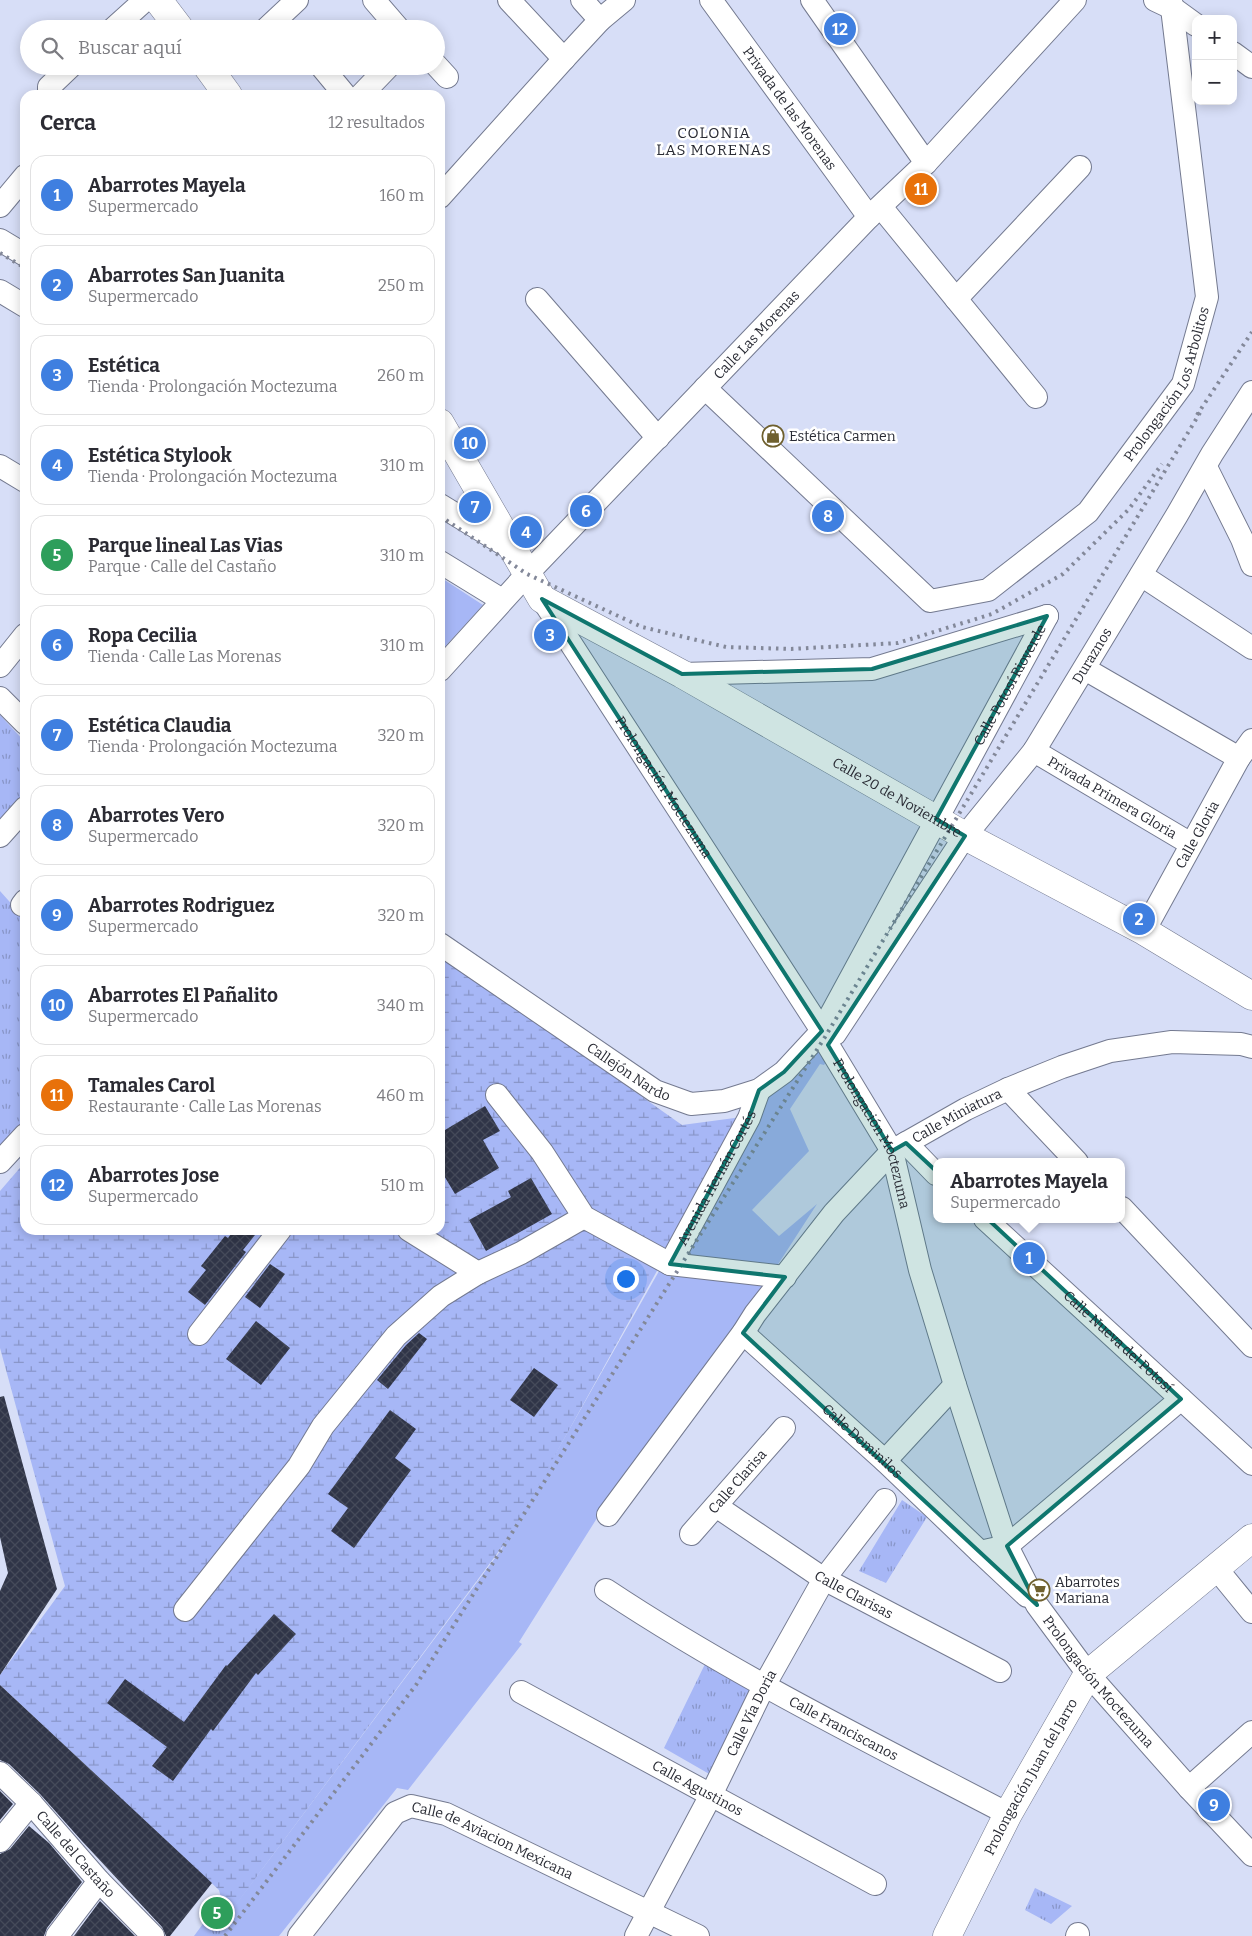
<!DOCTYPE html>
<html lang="es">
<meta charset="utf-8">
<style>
body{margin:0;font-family:Bitter,serif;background:#f2f2f3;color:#2b2b33}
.controls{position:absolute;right:15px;top:15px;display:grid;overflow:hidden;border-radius:10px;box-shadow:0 2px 12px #0003}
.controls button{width:45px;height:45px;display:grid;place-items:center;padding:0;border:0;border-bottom:1px solid #e1e1e2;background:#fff;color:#2b2b33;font:25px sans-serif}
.you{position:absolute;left:625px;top:1278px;width:18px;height:18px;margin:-12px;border:4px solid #fff;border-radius:50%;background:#1a73e8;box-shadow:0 0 0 8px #1a73e833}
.badge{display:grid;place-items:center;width:32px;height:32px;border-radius:50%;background:#d93025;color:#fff;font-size:16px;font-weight:700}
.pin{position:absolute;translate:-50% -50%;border:2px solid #fff;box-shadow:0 1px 5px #0006}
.popup{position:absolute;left:933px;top:1158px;width:192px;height:65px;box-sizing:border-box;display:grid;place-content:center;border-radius:10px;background:#fff;filter:drop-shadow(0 1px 4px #0005);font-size:16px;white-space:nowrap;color:#7c7c81}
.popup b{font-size:19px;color:#2b2b33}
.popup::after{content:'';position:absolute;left:50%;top:100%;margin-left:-10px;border:10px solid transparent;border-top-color:#fff}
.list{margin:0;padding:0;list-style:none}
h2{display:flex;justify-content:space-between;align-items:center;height:65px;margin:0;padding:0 20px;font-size:21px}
h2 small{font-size:16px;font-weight:400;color:#7c7c81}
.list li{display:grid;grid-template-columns:32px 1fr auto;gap:15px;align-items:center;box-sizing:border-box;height:80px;margin:0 10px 10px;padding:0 10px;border:1px solid #e1e1e2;border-radius:15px}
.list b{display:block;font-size:19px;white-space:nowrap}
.list p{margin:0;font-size:16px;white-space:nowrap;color:#7c7c81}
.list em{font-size:16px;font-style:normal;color:#7c7c81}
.icon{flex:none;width:28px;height:28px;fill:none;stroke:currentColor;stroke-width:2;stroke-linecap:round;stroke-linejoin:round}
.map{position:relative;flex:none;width:1252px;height:1936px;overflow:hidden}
.search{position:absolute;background:#fff;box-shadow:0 2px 12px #0003;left:20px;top:20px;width:425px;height:55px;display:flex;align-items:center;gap:12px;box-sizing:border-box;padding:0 18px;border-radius:28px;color:#7c7c81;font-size:19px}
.panel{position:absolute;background:#fff;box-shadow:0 2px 12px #0003;left:20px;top:90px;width:425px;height:1145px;border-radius:15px}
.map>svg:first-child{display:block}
</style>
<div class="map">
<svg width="1252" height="1936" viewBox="0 0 1252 1936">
<defs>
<pattern id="wetland-marsh" width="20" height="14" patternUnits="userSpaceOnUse" patternTransform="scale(1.25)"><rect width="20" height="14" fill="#a7b7f6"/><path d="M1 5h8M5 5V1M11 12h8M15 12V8" fill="none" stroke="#8895c8"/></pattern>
<pattern id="park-tufts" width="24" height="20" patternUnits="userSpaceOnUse" patternTransform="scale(1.25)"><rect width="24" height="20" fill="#a7b7f6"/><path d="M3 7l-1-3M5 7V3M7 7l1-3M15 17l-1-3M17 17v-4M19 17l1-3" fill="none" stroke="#8895c8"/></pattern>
<pattern id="building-cross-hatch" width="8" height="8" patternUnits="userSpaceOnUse" patternTransform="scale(1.25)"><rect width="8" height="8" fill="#303548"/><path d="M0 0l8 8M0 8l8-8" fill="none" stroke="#454a5a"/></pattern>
</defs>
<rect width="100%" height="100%" fill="#d7def7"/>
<path fill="#a7b7f6" d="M440 577 483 605 440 652Z
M818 1039 831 1054 824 1065 820 1064 790 1109 809 1151 752 1210 779 1236 817 1204 733 1334 621 1480 519 1642 522 1644 408 1790 397 1788 279 1936H212L501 1550 667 1257 738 1125Z"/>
<path fill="url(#wetland-marsh)" d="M440 954 682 1125 742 1117 511 1535 226 1918 219 1890 0 1685V1675L65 1586 0 1348V1191L25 1162V1230H440Z"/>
<path fill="url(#park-tufts)" d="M0 715 25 742V796L0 827Z
M0 891 25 919V1120L0 1149Z
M902 1500 927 1517 886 1583 859 1571Z
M706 1662 756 1689 711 1775 664 1748Z
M1035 1888 1072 1906 1051 1924 1025 1910Z
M219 1902 228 1925 219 1936H194Z"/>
<path fill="url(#building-cross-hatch)" d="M485 1106 500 1131 483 1140 499 1168 455 1194 440 1169V1133Z
M531 1178 552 1214 486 1251 469 1220 511 1197 508 1191Z
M234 1230H259L243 1250 246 1252 205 1305 188 1292 206 1270 201 1266 225 1236 228 1238Z
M270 1264 285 1274 260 1308 245 1297Z
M256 1321 290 1348 261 1385 226 1359Z
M419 1333 427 1339 388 1389 377 1380 406 1345Z
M534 1368 558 1385 534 1417 510 1400Z
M4 1396 57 1589 0 1675V1591L8 1573 0 1537V1397Z
M390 1410 416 1429 395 1458 411 1470 354 1548 331 1531 348 1508 328 1494Z
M274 1614 296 1634 258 1675 256 1673 213 1731 211 1729 173 1781 152 1766 167 1747 107 1703 125 1679 184 1722 226 1665 227 1666Z
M0 1685 212 1883 170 1936H166L162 1927 81 1840 40 1794 9 1764 0 1760Z
M0 1791 13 1804 0 1820Z
M29 1826 49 1843 82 1882 47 1928 44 1936H0V1854L10 1849Z
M100 1901 135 1936H74Z"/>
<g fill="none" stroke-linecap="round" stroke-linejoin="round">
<g stroke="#747a90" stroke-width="24">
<g id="minor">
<path d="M374 0 399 29"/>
<path d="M509 0 564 59"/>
<path d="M582 0 600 20"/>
<path id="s1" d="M711 0 869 217"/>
<path d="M812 0 926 163"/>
<path d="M1155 0 1174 9 1196 25"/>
<path d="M113 29 145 0"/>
<path d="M266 29 297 0"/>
<path d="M1233 53 1252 67"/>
<path d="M436 65 447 77"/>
<path d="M321 66 345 95"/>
<path d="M49 95V87L71 66"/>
<path d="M361 95 389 66"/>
<path d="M440 197 564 59 600 20 624 0"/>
<path d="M0 206 25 176"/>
<path d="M881 207 1036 397"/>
<path d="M0 240 25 255"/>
<path d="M0 291 25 306"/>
<path d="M537 299 658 438"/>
<path d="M956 299 1080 167"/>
<path id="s2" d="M705 388 930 601 988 590 1088 512 1183 384 1207 297 1171 0"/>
<path d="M0 466 25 481"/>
<path d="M1206 467 1242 539 1252 565"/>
<path d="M440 505 512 549"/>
<path d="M440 562 502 600"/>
<path d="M1141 575 1252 648"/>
<path id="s3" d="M542 599 822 1031 828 1045 892 1151 920 1270 955 1385 1007 1546 1037 1605 1088 1674 1189 1788 1252 1855"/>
<path d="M0 666 25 635"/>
<path d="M1085 669 1239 758"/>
<path id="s4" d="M440 670 527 574 869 217 926 163 1075 0"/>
<path d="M682 674 872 669 1047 616"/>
<path d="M0 698 25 723"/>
<path id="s5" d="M1034 751 1191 844"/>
<path d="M0 836 25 808"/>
<path d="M22 905 25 901"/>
<path id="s6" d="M1144 931 1239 758 1252 740"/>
<path id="s7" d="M440 944 655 1091 691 1104 724 1101 759 1090 784 1072 822 1031 1047 616"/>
<path id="s8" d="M835 1034 965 836 1034 751 1177 515 1212 454 1252 392"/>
<path d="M1008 1089 1077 1162"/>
<path d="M497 1095 542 1152 584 1217 670 1264 785 1277"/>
<path d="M906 1143 936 1174"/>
<path d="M0 1162 25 1135"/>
<path d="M1122 1208 1252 1346"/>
<path id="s9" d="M985 1219 1252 1464"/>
<path d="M409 1230 478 1273"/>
<path id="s10" d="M670 1264 749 1118 759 1090"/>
<path id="s11" d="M743 1333 885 1461 980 1552 1007 1546 1181 1399"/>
<path d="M199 1334 280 1230"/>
<path d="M885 1461 955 1385"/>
<path id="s12" d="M716 1506 824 1579 1000 1671"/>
<path id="s13" d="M608 1515 743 1333 755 1314 834 1213 892 1151 966 1109 1008 1089 1062 1067 1110 1051 1172 1042 1241 1044 1252 1047"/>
<path id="s14" d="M691 1534 784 1428"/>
<path d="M980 1552 1027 1596"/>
<path d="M1216 1568 1252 1612"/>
<path id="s15" d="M606 1590C734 1675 872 1743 1008 1814"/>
<path d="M185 1610 299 1466 323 1426 396 1336 441 1296 478 1273 521 1253 584 1217"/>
<path id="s16" d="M521 1692 875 1884"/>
<path id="s17" d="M0 1773 31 1803 99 1881 153 1936"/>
<path d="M1189 1788 1252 1732"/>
<path d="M0 1841 31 1803"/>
<path d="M57 1936 99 1881"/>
<path id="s18" d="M299 1936 395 1813 411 1806 446 1814 698 1936"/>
<path id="s19" d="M636 1936 711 1795 764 1686 824 1579 885 1500"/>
<path d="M1077 1936 1078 1934"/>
</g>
</g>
<g stroke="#747a90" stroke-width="29">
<g id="major">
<path d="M158 0 180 29"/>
<path d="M207 66 228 95"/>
<path id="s20" d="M440 423 542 599 682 674 965 836 1144 931 1252 996"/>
<path id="s21" d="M947 1936 1008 1814 1088 1674 1252 1538"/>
</g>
</g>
<use href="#minor" stroke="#fff" stroke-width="22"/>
<use href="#major" stroke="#fff" stroke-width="28"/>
<path stroke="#838899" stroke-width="4" stroke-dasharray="2.5 5" stroke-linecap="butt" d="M0 253 25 268
M1197 415 1252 332
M440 516 527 574 642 627 726 647 791 649 898 643 992 614 1063 574 1129 509 1162 464
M225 1936 416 1685 825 1037 1201 411"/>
</g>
<path fill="#0f766e" fill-opacity="0.2" stroke="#0f766e" stroke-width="4" stroke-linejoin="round" d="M542 599 682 674 872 669 1047 616 936 819 965 836 828 1045 892 1151 906 1143 1181 1399 1007 1546 1037 1605 743 1333 785 1277 670 1264 749 1118 759 1090 784 1072 822 1031Z"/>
<defs>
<g id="shop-ring" transform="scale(1.125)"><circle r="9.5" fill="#fff" stroke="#6f602e" stroke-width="1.5"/><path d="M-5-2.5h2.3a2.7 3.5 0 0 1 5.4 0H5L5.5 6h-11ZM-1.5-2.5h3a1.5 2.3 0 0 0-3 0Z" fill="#6f602e"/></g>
<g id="supermarket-ring" transform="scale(1.125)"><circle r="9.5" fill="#fff" stroke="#6f602e" stroke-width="1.5"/><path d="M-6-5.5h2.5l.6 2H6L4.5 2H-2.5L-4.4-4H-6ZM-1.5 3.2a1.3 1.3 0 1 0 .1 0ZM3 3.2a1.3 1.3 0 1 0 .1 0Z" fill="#6f602e"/></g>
</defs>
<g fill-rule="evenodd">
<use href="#shop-ring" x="773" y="436"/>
<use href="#supermarket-ring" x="1039" y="1590"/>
</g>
<g text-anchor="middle" stroke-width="5" stroke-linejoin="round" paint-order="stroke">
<g font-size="14" fill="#292b34" stroke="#fff">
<text dy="5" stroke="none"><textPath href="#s1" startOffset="134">Privada de las Morenas</textPath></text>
<text dy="5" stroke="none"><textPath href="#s4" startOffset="461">Calle Las Morenas</textPath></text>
<text dy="5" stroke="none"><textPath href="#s2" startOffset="648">Prolongación Los Arbolitos</textPath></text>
<text dy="5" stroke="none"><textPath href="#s8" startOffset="458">Duraznos</textPath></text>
<text dy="5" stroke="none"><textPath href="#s7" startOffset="849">Calle Potosí Rioverde</textPath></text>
<text dy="5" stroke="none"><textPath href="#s3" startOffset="224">Prolongación Moctezuma</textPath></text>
<text dy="5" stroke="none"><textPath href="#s20" startOffset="610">Calle 20 de Noviembre</textPath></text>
<text dy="5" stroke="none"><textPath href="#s5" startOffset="91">Privada Primera Gloria</textPath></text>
<text dy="5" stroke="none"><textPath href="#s6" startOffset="110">Calle Gloria</textPath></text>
<text dy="5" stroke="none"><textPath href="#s7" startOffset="228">Callejón Nardo</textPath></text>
<text dy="5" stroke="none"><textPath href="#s13" startOffset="536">Calle Miniatura</textPath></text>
<text dy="5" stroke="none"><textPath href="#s3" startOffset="630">Prolongación Moctezuma</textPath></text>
<text dy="5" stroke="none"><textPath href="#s10" startOffset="98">Avenida Hernán Cortés</textPath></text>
<text dy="5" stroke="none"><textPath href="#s9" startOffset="181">Calle Nueva del Potosí</textPath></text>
<text dy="5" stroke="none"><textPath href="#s11" startOffset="161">Calle Dominilos</textPath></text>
<text dy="5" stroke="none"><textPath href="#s14" startOffset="70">Calle Clarisa</textPath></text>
<text dy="5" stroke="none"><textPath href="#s12" startOffset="164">Calle Clarisas</textPath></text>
<text dy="5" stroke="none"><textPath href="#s3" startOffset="1230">Prolongación Moctezuma</textPath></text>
<text dy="5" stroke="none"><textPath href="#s19" startOffset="251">Calle Vía Doria</textPath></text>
<text dy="5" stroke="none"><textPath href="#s15" startOffset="275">Calle Franciscanos</textPath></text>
<text dy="5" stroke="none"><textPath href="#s21" startOffset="180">Prolongación Juan del Jarro</textPath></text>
<text dy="5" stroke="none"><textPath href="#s16" startOffset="201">Calle Agustinos</textPath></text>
<text dy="5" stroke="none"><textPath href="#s18" startOffset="262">Calle de Aviacion Mexicana</textPath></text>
<text dy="5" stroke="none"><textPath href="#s17" startOffset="111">Calle del Castaño</textPath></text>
</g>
<g font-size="14" fill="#292b34" stroke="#fff" text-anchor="start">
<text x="789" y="441">Estética Carmen</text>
<text x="1055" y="1587">Abarrotes<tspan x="1055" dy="16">Mariana</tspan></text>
</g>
<g font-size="15" letter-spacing="1" fill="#292b34" stroke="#fff">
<text x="714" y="138">COLONIA<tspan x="714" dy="17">LAS MORENAS</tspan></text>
</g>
</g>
</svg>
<div class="controls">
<button>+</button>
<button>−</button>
</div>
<div class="you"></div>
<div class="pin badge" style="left:1029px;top:1258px;background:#3f7fe0">1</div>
<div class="popup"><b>Abarrotes Mayela</b>Supermercado</div>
<div class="pin badge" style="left:1139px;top:919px;background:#3f7fe0">2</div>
<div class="pin badge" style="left:550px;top:635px;background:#3f7fe0">3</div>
<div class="pin badge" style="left:526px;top:532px;background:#3f7fe0">4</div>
<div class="pin badge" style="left:217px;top:1913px;background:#2e9e5b">5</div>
<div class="pin badge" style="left:586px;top:511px;background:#3f7fe0">6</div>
<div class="pin badge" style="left:475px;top:507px;background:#3f7fe0">7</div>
<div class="pin badge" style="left:828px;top:516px;background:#3f7fe0">8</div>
<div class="pin badge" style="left:1214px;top:1805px;background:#3f7fe0">9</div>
<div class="pin badge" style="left:470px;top:443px;background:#3f7fe0">10</div>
<div class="pin badge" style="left:921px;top:189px;background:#e8710a">11</div>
<div class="pin badge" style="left:840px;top:29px;background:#3f7fe0">12</div>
<div class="search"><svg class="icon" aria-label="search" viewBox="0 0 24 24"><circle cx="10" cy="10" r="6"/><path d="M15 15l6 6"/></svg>Buscar aquí</div>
<section class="panel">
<h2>Cerca<small>12 resultados</small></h2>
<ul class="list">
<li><span class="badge" style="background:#3f7fe0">1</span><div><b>Abarrotes Mayela</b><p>Supermercado</p></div><em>160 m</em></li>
<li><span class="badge" style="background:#3f7fe0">2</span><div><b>Abarrotes San Juanita</b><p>Supermercado</p></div><em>250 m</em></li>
<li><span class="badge" style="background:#3f7fe0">3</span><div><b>Estética</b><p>Tienda · Prolongación Moctezuma</p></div><em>260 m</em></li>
<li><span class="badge" style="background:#3f7fe0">4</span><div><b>Estética Stylook</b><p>Tienda · Prolongación Moctezuma</p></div><em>310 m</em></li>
<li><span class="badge" style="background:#2e9e5b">5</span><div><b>Parque lineal Las Vias</b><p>Parque · Calle del Castaño</p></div><em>310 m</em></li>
<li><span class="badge" style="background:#3f7fe0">6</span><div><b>Ropa Cecilia</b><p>Tienda · Calle Las Morenas</p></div><em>310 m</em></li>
<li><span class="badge" style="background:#3f7fe0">7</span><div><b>Estética Claudia</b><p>Tienda · Prolongación Moctezuma</p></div><em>320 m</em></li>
<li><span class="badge" style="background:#3f7fe0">8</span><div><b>Abarrotes Vero</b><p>Supermercado</p></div><em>320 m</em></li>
<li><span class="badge" style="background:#3f7fe0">9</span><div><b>Abarrotes Rodriguez</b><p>Supermercado</p></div><em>320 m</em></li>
<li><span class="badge" style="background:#3f7fe0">10</span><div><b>Abarrotes El Pañalito</b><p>Supermercado</p></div><em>340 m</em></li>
<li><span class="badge" style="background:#e8710a">11</span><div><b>Tamales Carol</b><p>Restaurante · Calle Las Morenas</p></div><em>460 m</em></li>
<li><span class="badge" style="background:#3f7fe0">12</span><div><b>Abarrotes Jose</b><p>Supermercado</p></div><em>510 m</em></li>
</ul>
</section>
</div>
